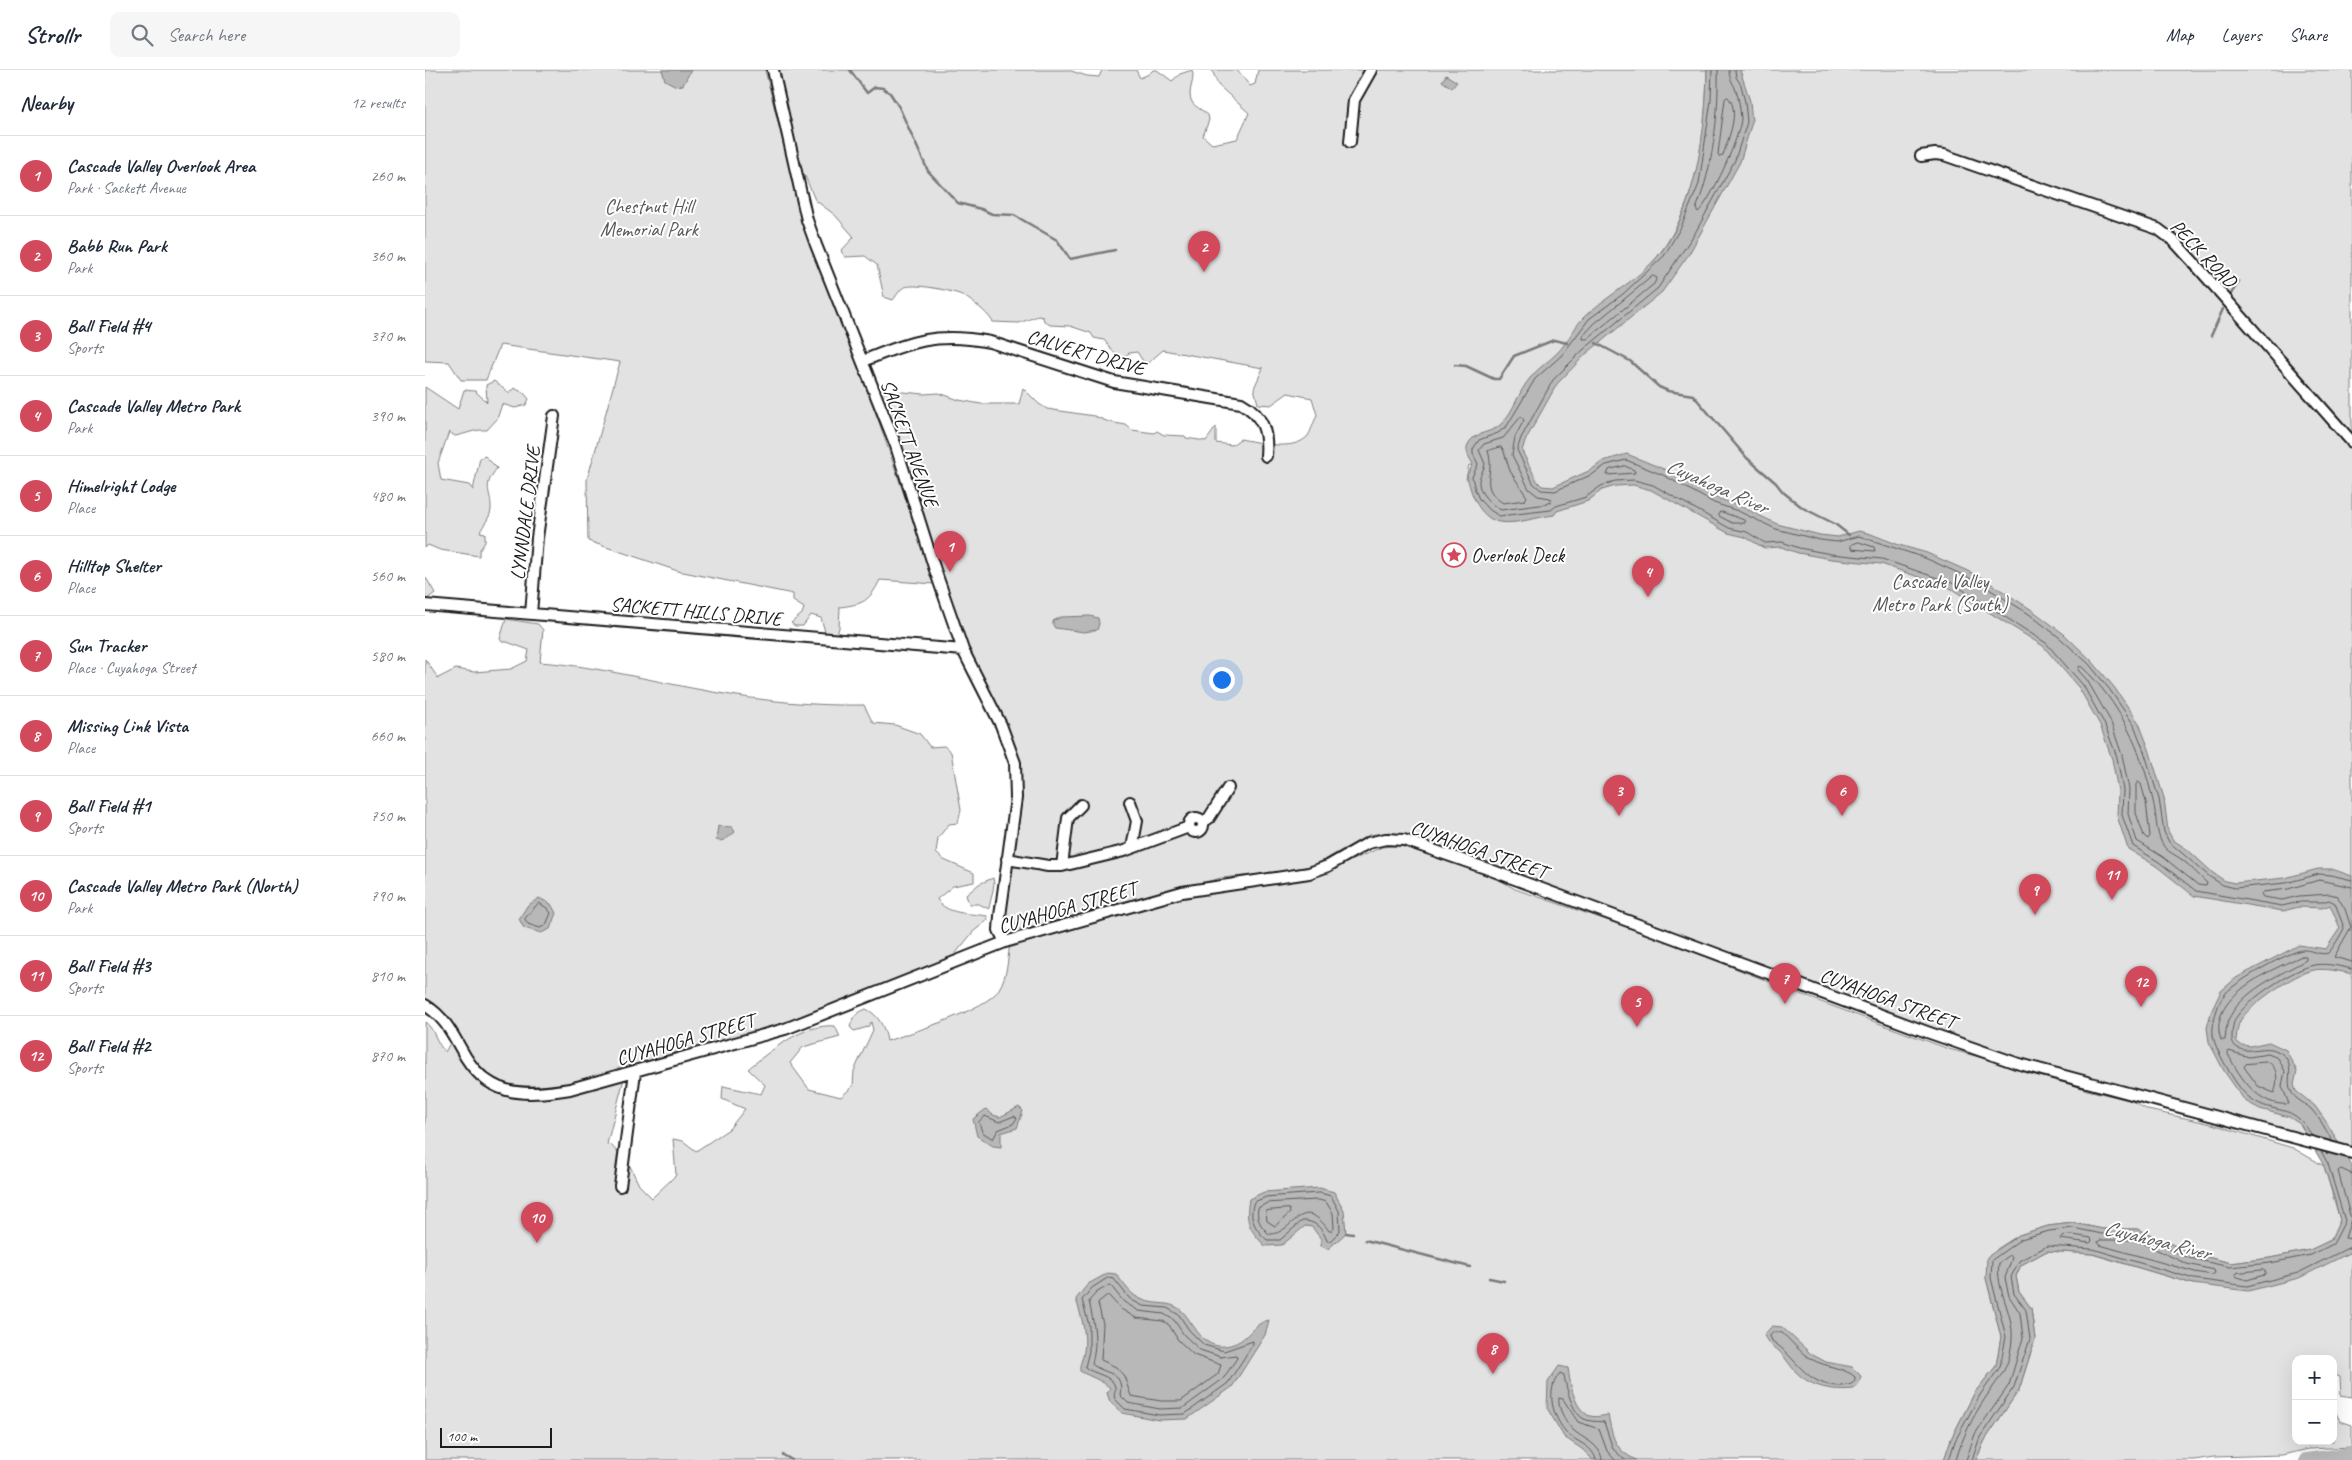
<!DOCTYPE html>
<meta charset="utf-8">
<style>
body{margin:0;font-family:Caveat,sans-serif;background:#f6f6f7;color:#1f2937}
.controls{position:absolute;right:15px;bottom:15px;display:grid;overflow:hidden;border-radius:10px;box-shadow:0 5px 20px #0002}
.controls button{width:45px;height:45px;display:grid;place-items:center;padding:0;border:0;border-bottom:1px solid #e0e1e3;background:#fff;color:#1f2937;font:25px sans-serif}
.scale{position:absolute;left:15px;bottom:12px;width:112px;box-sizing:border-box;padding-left:5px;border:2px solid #1c1c1c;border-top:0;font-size:14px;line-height:18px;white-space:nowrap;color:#1c1c1c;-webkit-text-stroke:4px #fff;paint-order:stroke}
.you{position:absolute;left:796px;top:609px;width:18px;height:18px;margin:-12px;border:4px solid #fff;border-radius:50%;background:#1a73e8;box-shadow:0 0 0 8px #1a73e833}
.badge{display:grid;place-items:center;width:32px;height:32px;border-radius:50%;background:#d1495b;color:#fff;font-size:16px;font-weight:700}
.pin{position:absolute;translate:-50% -41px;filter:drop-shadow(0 1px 2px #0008)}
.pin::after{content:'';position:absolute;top:26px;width:18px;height:15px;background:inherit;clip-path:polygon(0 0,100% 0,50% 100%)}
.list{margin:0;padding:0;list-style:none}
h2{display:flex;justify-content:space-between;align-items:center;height:65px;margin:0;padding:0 20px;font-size:21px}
h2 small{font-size:16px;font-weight:400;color:#747a83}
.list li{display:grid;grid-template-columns:32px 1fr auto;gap:15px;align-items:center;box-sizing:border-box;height:80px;padding:0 20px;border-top:1px solid #e0e1e3}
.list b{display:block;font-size:19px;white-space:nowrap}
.list p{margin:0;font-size:16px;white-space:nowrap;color:#747a83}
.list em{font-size:16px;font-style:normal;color:#747a83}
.icon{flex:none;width:28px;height:28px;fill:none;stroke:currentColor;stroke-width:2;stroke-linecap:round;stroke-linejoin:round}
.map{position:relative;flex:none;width:1927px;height:1390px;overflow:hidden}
header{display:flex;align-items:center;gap:30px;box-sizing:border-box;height:70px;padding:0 25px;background:#fff;border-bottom:1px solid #e0e1e3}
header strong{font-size:24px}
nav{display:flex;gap:28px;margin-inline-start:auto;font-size:18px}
.search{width:350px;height:45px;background:#f6f6f7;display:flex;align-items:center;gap:12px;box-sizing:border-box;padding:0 18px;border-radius:10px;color:#747a83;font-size:19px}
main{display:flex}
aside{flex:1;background:#fff}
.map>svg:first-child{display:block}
</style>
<header>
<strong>Strollr</strong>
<div class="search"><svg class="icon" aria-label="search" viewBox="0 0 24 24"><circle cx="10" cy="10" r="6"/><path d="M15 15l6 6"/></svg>Search here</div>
<nav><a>Map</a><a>Layers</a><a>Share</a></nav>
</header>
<main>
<aside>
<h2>Nearby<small>12 results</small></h2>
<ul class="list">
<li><span class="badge">1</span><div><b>Cascade Valley Overlook Area</b><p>Park · Sackett Avenue</p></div><em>260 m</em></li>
<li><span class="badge">2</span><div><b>Babb Run Park</b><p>Park</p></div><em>360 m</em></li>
<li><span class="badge">3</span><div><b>Ball Field #4</b><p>Sports</p></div><em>370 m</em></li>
<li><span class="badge">4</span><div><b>Cascade Valley Metro Park</b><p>Park</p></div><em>390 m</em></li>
<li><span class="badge">5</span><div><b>Himelright Lodge</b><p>Place</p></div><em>480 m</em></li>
<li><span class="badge">6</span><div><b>Hilltop Shelter</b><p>Place</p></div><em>560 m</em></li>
<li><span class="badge">7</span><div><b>Sun Tracker</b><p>Place · Cuyahoga Street</p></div><em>580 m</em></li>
<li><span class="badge">8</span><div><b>Missing Link Vista</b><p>Place</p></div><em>660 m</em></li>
<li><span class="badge">9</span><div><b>Ball Field #1</b><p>Sports</p></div><em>750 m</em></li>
<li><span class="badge">10</span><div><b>Cascade Valley Metro Park (North)</b><p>Park</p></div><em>790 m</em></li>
<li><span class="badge">11</span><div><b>Ball Field #3</b><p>Sports</p></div><em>810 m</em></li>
<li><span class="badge">12</span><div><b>Ball Field #2</b><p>Sports</p></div><em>870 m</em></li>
</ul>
</aside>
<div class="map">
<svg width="1927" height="1390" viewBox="0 0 1927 1390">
<rect width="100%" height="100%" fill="#fff"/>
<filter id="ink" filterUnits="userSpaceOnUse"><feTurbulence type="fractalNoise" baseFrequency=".02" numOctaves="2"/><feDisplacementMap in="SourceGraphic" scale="10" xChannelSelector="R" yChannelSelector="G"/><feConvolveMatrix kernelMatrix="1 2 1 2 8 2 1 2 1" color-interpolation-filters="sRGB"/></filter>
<g filter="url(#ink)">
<path fill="#e2e2e2" stroke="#7f7f7f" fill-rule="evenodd" d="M0 0H340L379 156 445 326 510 514 455 510C444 532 438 534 415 537L414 558 412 564 401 565 396 548 386 545 378 556H370L366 553 377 544 379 538 368 531V524L253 501 163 471 162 410 195 292 75 275 61 310H36L24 292 0 291Z
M348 0H643L662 6 674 7 677 0H711L715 8 724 4 728 0H732L747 11 755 4 767 0C771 11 761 21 767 32 770 37 779 41 783 45L784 50 778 66 787 74 812 69 824 43 793 15 787 0H812L825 16 830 14 833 0H1282C1281 62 1273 132 1235 183 1219 206 1182 230 1159 248L1232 224 1313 0H1927V1083L1620 1000 979 770 973 764 965 762 944 765 890 795 861 802 796 808 665 841 623 856 603 860 593 859 587 849 574 854 591 699 538 580 447 319 499 324 514 323 534 330 556 334H594L598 318 614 334 622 339 669 346 684 352 701 355 707 360 729 363 732 361 739 365 760 366 761 368 781 371 791 357V373L807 375 815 369C834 372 866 382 882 367 886 362 889 351 892 345L887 328 863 323 846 335 833 334 829 318 838 298 738 280 723 293 718 291 712 282 704 283 697 289 690 284 679 270 669 268 666 263 645 256 625 255 619 251 618 247 613 246 594 253 568 252C560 240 550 234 539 226 530 221 486 212 478 218 474 220 471 227 468 230L459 227 452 195 440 186 420 187 416 181 429 167 410 145 390 130 380 106H372ZM1044 395 1110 409H1041Z
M69 311 84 323 89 318 99 323 104 329 101 335 90 338 77 334 72 349 62 360C50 359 42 364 30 366L24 362 13 393 16 410 44 415 48 420 55 388 60 386 72 398C56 419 67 420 66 440 65 448 58 455 55 462L60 463V472L54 481V486L15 480 3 475 0 478V317L33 339 39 320 50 321 62 332 61 315Z
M0 506 10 523 2 529H0Z
M81 549 113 554 118 560 115 592C173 596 230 612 288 622 338 631 389 636 439 635L448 653 470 655 495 664 505 677 519 676 526 682 536 740 533 753 524 754 513 768 511 783 519 790 549 803V812L528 816 512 829C521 845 545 843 562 846L563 850 549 861 521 895 382 952 200 1005 182 1074 186 1075 205 1096 214 1115 227 1128 251 1105 248 1069 258 1071 271 1081 304 1059 320 1039 297 1029 298 1016 336 1024 340 1015 323 999C346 980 379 953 410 956L415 967 378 977 365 993 384 1019 416 1027 428 1016 429 1001 448 960 446 952 443 957 429 961 425 957C428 947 431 943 441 939 454 945 460 958 462 971 485 963 564 939 574 919 583 904 583 887 585 870L757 822 904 803 918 794 957 777 976 775 1014 784 1070 807 1090 819 1223 864 1396 932 1524 979 1622 1005 1662 1020 1705 1030 1723 1040 1787 1054 1868 1078 1899 1096 1915 1150 1906 1170 1885 1180 1845 1188 1806 1193 1766 1183 1713 1159H1678L1648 1153 1623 1156 1594 1165 1572 1179 1561 1208 1576 1267 1571 1296 1550 1322 1526 1369 1519 1390H0V952C9 958 11 973 20 982L29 966 0 935V589L13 608 31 599 49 602 86 599 102 591 104 580 82 572H77L75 569Z
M568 808C571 815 565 830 564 839L554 834H544L541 825 554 814Z
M1927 1178V1327L1916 1325 1915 1307 1908 1304V1289H1871V1371H1908V1337L1915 1351 1927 1355V1377L1884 1379 1857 1385 1789 1387 1769 1390H1551L1560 1370 1594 1320 1610 1269 1606 1238 1594 1222 1591 1206 1596 1195 1622 1181 1667 1184 1768 1214 1924 1183Z"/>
<path fill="#b8b8b8" stroke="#7a7a7a" d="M237 0H266L258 15 251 16 240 10Z
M1282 0H1315L1325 31 1327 52 1315 92 1264 184 1237 222 1161 284 1132 314 1100 371 1097 381 1112 411 1117 416 1128 417 1166 400 1178 391 1202 384 1241 400 1291 428 1315 436 1352 454 1395 465 1413 467 1434 461 1446 464 1474 475 1502 483 1554 506 1607 540 1639 564 1667 591 1689 617 1714 653 1724 679 1739 728 1743 761 1748 770 1762 779 1788 803 1800 811 1810 813 1860 808 1893 799H1907L1927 806V904C1914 901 1901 898 1888 900 1869 904 1829 932 1817 948 1812 955 1812 963 1811 971L1816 975 1825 976 1844 972 1861 980 1872 1001 1869 1015 1871 1021 1890 1036 1902 1053 1927 1096V1178L1924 1183 1874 1208 1823 1221 1768 1214 1668 1184 1622 1181 1596 1195 1591 1206 1594 1222 1606 1238 1610 1269 1594 1320 1560 1370 1551 1390H1519L1526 1369 1550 1322 1571 1296 1576 1267 1561 1208 1562 1187 1594 1165 1623 1156 1648 1153 1678 1159H1713L1766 1183 1806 1193 1845 1188 1885 1180 1906 1170 1915 1150 1909 1127 1899 1096 1875 1054 1864 1047 1835 1039 1820 1031 1799 1001 1784 972 1782 958 1786 942 1796 921 1811 908 1874 875 1901 879 1915 858 1905 835 1897 838 1874 837 1858 841 1769 826 1731 796 1703 779 1692 746 1693 721 1687 689 1675 655 1654 618 1618 576 1525 518 1456 494 1406 489 1373 483 1356 477 1339 478 1320 467 1303 463 1226 420 1208 415 1191 416 1177 420 1163 431 1132 441 1129 445C1112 447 1090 455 1074 452 1054 448 1045 422 1042 405L1048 394C1045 389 1041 383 1042 377 1047 361 1066 364 1075 355 1090 341 1093 321 1106 307 1113 298 1123 292 1131 284 1143 273 1149 256 1161 245 1185 224 1214 209 1234 185 1272 139 1281 57 1282 0Z
M1021 5 1032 12 1027 18 1017 11Z
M665 546 673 548 674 554 672 560 659 562 630 558 628 555V551L636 547Z
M293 756 307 757 310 762C304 767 298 773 291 770Z
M114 828 126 834 131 843 125 859 116 863 99 858 94 849 102 836Z
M594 1037 598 1041 592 1058 576 1063V1077L568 1076 552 1066 548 1049 561 1039 568 1045 575 1047Z
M895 1118 909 1122 919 1140 921 1163 903 1179 896 1176V1169L887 1157 880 1156 857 1175 840 1176C824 1159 820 1153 824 1129L839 1122Z
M683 1203 691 1204C699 1214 706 1226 718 1230 732 1236 745 1230 757 1241 769 1253 777 1279 800 1276 824 1273 825 1254 844 1250L840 1265 807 1317 762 1349 734 1350 697 1343 685 1332 682 1323 685 1318C677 1310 665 1307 655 1301 654 1294 658 1289 659 1281 662 1263 656 1246 651 1229L663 1214Z
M1347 1256 1357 1257 1386 1284 1401 1292 1427 1297 1436 1306 1434 1313 1429 1319C1408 1321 1387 1318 1371 1302 1365 1296 1361 1288 1354 1281 1347 1275 1343 1275 1339 1265Z
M1134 1296 1143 1298C1145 1312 1148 1334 1160 1343 1166 1349 1176 1346 1183 1345 1188 1368 1189 1379 1211 1390H1168L1157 1379 1139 1367 1122 1338 1123 1312Z"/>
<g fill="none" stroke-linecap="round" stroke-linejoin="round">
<path stroke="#5a5a5a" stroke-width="1" d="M1287 0 1286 30 1274 114 1256 157 1239 186 1198 224 1164 249 1137 285 1110 309 1082 356 1073 363 1054 370 1048 379V384L1053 394 1047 407 1050 420 1054 429 1062 438 1074 446 1126 440 1131 436 1161 427 1176 416 1190 411 1209 410 1228 415 1304 458 1322 462 1340 473 1357 472 1374 478 1406 484 1457 489 1527 513 1621 573 1658 615 1679 653 1692 687 1698 720 1697 745 1708 776 1734 792 1771 821 1857 836 1874 832H1897L1904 830 1910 833 1919 858C1918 862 1906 881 1903 883 1896 886 1885 879 1877 880 1863 882 1810 912 1801 923 1794 930 1791 942 1789 951 1788 957 1787 963 1789 970 1793 984 1813 1020 1825 1028 1851 1047 1867 1030 1887 1066
M1293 0C1294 44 1288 98 1271 139L1273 142C1285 133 1316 65 1316 48 1315 39 1314 27 1310 18 1307 11 1304 8 1304 0
M1310 0 1311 7 1316 15 1320 32 1322 52 1310 90 1270 163 1233 218 1158 280 1128 310 1096 368 1092 380 1108 413 1116 420 1130 421 1168 404 1181 395 1201 390 1238 405 1289 433 1313 441 1351 459 1395 470 1412 472 1434 466 1500 488 1551 511 1604 544 1635 568 1664 594 1685 620 1709 655 1719 681 1734 729 1739 762 1744 772 1785 807 1798 815 1810 818 1861 813 1894 804 1906 805 1927 810
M1303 27C1316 41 1303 69 1298 85L1295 87 1293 84 1300 29Z
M1228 206 1232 208 1229 214 1162 269H1158V266L1169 254Z
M1096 347 1099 350 1090 367 1087 385 1104 419 1113 426 1125 428 1127 431 1122 434 1076 440C1066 434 1053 424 1054 410 1055 405 1059 399 1060 394L1054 380 1059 374 1078 368Z
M1076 377 1078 379 1085 401 1102 427 1100 430 1078 433C1052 416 1071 404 1063 381Z
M1200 396 1209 400 1210 403 1182 405 1184 400Z
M1297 442 1319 450 1320 453H1307L1294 446V443Z
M1434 472 1449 477 1450 481 1426 479V475Z
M1657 597C1695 632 1717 681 1728 731 1732 746 1730 762 1738 775 1742 782 1751 785 1756 789 1766 796 1773 805 1782 813L1781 816 1773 815 1738 787 1712 771 1703 744 1704 719 1697 685 1685 650 1662 610 1653 600 1654 597Z
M1713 712 1716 714 1721 732 1725 766 1723 769 1719 766 1711 743V715Z
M1927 817 1894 810 1863 819 1838 822 1836 824 1838 827 1857 830 1874 826 1905 824 1912 826 1920 839 1926 857 1909 887 1927 892
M114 833 122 838 126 843 121 855 115 858 103 854 100 849Z
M1877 886 1881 887V890C1855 905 1815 921 1803 951 1801 957 1801 963 1800 970H1796C1781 927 1846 900 1877 886Z
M1804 981 1824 987 1843 984 1853 988 1860 1001 1857 1016 1864 1034C1834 1037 1815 1008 1803 984Z
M1843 992C1854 997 1853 1014 1849 1023L1833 1016 1819 997 1821 994Z
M560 1046 574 1052 589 1046 592 1048 588 1054 573 1060 568 1069 557 1062 554 1052Z
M1907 1071C1901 1060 1895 1048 1886 1039 1880 1033 1869 1029 1866 1021 1860 1008 1873 991 1852 981 1838 973 1817 989 1807 972 1807 963 1807 953 1812 946 1825 928 1864 902 1885 896 1898 892 1914 896 1927 899
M1927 1104 1916 1099 1913 1101 1926 1149 1920 1168 1927 1169
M895 1123 906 1126 914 1141 915 1161 905 1171H902C898 1159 890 1150 877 1151L855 1170H842C830 1159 823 1148 829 1132L841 1127Z
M894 1130 901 1132 908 1143 909 1158 907 1161H904C876 1121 869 1165 844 1164 836 1156 831 1150 833 1138L842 1133Z
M864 1139 865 1143 850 1156 842 1151 841 1141Z
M1648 1165 1666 1168 1667 1171 1665 1173 1635 1169 1637 1166Z
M1676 1170H1711L1762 1194 1789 1200 1790 1203 1787 1205 1770 1202 1675 1175 1673 1172Z
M1838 1200 1841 1202 1839 1205 1822 1210 1810 1206 1812 1203Z
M683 1208 689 1209 705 1229 718 1236 742 1238 754 1245 764 1260 779 1275 799 1281 828 1271V1274L803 1313 760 1344 734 1345 700 1339 690 1329C688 1323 691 1322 690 1317 688 1305 667 1304 660 1297L664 1281V1255L657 1230 667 1218Z
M685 1215 699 1232 714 1241 739 1244 749 1250 759 1265 775 1280 796 1287 811 1285 812 1288 798 1309 758 1338 735 1339 703 1333 695 1325C700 1300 679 1305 667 1294 673 1270 669 1255 664 1231L671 1223Z
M683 1225 696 1239 711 1248 738 1251 744 1255 753 1270 769 1285 796 1295 793 1304 756 1331H736L706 1326 699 1306 691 1297 676 1290 678 1254 673 1233Z
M1349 1262H1356C1366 1270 1375 1283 1386 1289 1400 1297 1421 1298 1430 1307V1311C1426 1315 1421 1316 1415 1316 1380 1316 1371 1286 1347 1271L1345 1266Z
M1171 1390C1169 1376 1151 1372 1143 1364 1127 1348 1120 1320 1135 1303L1139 1305C1141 1317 1147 1343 1159 1349 1166 1352 1172 1351 1179 1352L1188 1379 1200 1390
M1177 1390C1176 1374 1158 1369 1148 1360 1141 1353 1132 1337 1134 1328L1138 1329 1153 1352 1174 1359 1182 1381 1190 1390
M1524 1390 1530 1371 1555 1325 1575 1297 1581 1267 1566 1208 1567 1190 1596 1169 1624 1161 1648 1158 1677 1164H1712L1764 1188 1805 1197 1845 1193 1886 1185 1908 1174 1920 1151 1903 1094 1896 1081
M1531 1390C1537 1368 1548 1346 1561 1327 1576 1305 1585 1297 1587 1269 1589 1243 1570 1219 1574 1193L1585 1185 1587 1188 1580 1208 1584 1226 1595 1243 1598 1268 1584 1315 1550 1364 1541 1390
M1547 1390 1555 1367 1589 1317 1605 1269 1601 1240 1589 1224 1586 1207 1594 1191 1622 1176 1668 1179 1769 1209 1822 1216 1873 1203 1927 1176"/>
<path stroke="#7a7a7a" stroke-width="2.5" d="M425 0 442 23 450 17 458 18 465 23 474 37 503 101 533 133 556 139 567 144 589 145 632 170 645 189 690 180
M1806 224 1814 211
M1786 266 1798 239
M1171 273 1205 291 1234 317 1243 321 1268 325 1322 388 1351 413 1358 422 1378 438 1410 454 1424 465
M1030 295 1041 296 1069 309H1074L1089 286 1129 270 1142 273
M921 1163 928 1164
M940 1170 1045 1197
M1064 1208 1079 1211
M358 1385 367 1390"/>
<path stroke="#b8b8b8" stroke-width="14" d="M1881 1390 1927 1384"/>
<g stroke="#1c1c1c" stroke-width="14">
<path id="minor" d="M348 0 382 150 391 175 471 376 509 497 538 580 576 655 590 693 591 728 575 846 574 860 580 872
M925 72 929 30 946 0
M1496 86 1510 84 1519 85 1733 159 1749 171 1769 193 1927 372
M438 291C486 271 512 262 565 272L689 312 816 333C838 345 843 362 841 386
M0 535 538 580
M106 544 112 468 129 346
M705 732 712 751 707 778
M764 755a7 7 0 1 1 14 0a7 7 0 1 1-14 0Z
M778 752 784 748 803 718
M582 789 623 796H637L699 781 764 757
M637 796 643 748 656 735
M0 935C18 946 26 961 36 979 61 1027 96 1027 145 1019L360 959 580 872 757 822 884 803 903 796 943 773 961 769 979 770 1063 799 1502 962 1591 993 1927 1083
M195 1116 210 1002"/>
</g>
<use href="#minor" stroke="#fff" stroke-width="10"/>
</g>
</g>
<defs>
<g id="sight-ring" transform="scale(1.25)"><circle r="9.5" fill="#fff" stroke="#d1495b" stroke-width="1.5"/><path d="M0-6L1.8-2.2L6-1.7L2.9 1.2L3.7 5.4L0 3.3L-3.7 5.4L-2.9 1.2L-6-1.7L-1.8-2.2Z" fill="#d1495b"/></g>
</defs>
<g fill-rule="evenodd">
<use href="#sight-ring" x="1029" y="485"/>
</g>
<g text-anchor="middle" stroke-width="4" stroke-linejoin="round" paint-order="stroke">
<g font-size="20" fill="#575757" stroke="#fff">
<text x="224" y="143">Chestnut Hill<tspan x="224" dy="23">Memorial Park</tspan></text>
<text x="1515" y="518">Cascade Valley<tspan x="1515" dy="23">Metro Park (South)</tspan></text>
</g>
<g font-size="20" fill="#1c1c1c" stroke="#fff">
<text transform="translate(1779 183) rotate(46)" y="7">PECK ROAD</text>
<text transform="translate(661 282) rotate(16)" y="7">CALVERT DRIVE</text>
<text transform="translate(485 373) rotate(70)" y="7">SACKETT AVENUE</text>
<text transform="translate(100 443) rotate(-83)" y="7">LYNNDALE DRIVE</text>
<text transform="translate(271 541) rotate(5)" y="7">SACKETT HILLS DRIVE</text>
<text transform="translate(1054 779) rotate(19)" y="7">CUYAHOGA STREET</text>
<text transform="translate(642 837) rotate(-16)" y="7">CUYAHOGA STREET</text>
<text transform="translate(1463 928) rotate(20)" y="7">CUYAHOGA STREET</text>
<text transform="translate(260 969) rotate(-16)" y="7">CUYAHOGA STREET</text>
</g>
<g font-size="20" fill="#1c1c1c" stroke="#fff" text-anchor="start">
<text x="1046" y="492">Overlook Deck</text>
</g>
<g font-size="21" font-style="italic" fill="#5a5a5a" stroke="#fff">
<text transform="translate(1292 416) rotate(24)" y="7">Cuyahoga River</text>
<text transform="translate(1732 1170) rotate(14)" y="7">Cuyahoga River</text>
</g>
</g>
</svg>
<div class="controls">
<button>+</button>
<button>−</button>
</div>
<div class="scale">100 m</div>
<div class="you"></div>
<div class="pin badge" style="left:525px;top:502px">1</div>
<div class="pin badge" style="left:779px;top:202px">2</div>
<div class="pin badge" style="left:1194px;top:746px">3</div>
<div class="pin badge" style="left:1223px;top:527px">4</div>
<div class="pin badge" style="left:1212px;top:957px">5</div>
<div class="pin badge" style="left:1417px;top:746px">6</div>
<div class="pin badge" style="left:1360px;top:934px">7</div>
<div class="pin badge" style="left:1068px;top:1304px">8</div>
<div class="pin badge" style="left:1610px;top:845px">9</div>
<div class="pin badge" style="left:112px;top:1173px">10</div>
<div class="pin badge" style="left:1687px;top:830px">11</div>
<div class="pin badge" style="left:1716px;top:937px">12</div>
</div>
</main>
